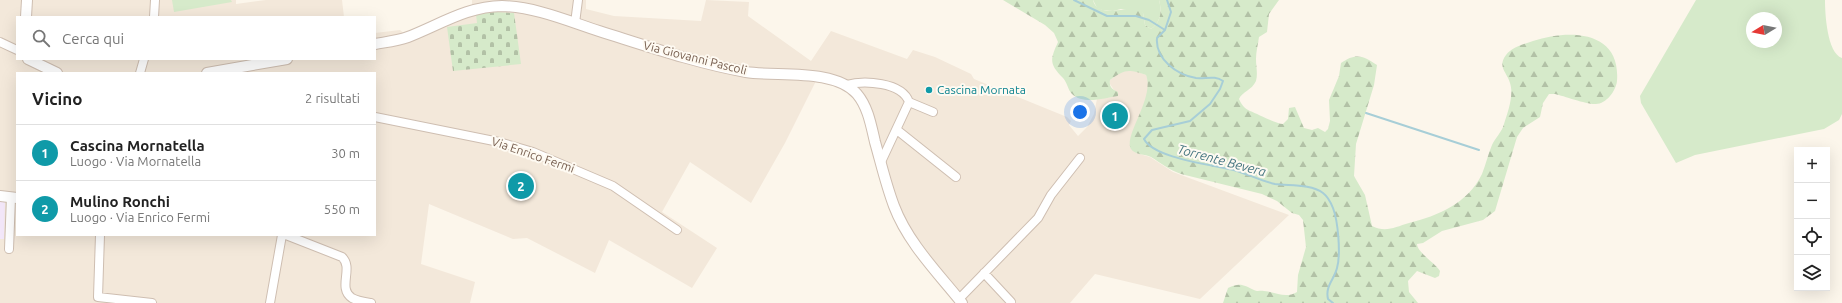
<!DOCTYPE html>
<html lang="it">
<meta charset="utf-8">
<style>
body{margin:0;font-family:Ubuntu,sans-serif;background:#f6f6f6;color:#222}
.controls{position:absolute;right:12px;bottom:12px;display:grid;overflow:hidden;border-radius:0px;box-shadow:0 4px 16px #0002}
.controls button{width:36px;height:36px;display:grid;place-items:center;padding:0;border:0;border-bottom:1px solid #e0e0e0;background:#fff;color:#222;font:20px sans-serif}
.compass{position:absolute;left:1746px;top:12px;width:36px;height:36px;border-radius:50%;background:#fff;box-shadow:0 4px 16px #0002;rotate:260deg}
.you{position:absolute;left:1080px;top:112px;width:14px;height:14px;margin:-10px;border:3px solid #fff;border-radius:50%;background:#1a73e8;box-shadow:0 0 0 6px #1a73e833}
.badge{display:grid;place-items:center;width:26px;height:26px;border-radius:50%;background:#111827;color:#fff;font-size:13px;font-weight:700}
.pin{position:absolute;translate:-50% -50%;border:2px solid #fff;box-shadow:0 1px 4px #0006}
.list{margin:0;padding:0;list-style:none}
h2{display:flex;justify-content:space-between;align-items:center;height:52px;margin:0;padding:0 16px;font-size:17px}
h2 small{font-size:13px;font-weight:400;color:#767676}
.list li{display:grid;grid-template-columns:26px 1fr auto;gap:12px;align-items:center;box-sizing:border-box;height:56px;padding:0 16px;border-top:1px solid #e0e0e0}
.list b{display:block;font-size:15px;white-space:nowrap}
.list p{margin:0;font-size:13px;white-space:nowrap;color:#767676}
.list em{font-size:13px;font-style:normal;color:#767676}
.icon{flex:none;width:22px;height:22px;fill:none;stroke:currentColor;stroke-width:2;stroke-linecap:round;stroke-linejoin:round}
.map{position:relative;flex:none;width:1842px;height:303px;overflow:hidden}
.search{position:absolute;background:#fff;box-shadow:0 4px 16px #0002;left:16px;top:16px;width:360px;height:44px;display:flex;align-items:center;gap:10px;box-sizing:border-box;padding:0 14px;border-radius:0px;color:#767676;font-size:15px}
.panel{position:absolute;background:#fff;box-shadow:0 4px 16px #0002;left:16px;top:72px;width:360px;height:164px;border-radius:0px}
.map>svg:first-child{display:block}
</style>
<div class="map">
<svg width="1842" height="303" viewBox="0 0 1842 303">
<defs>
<pattern id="forest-firs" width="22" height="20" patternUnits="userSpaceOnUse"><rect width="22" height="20" fill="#d6eaca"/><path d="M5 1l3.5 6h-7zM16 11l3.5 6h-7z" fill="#b2c1a6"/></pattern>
<pattern id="cemetery-stones" width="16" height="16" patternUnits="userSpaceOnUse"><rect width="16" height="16" fill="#d6eaca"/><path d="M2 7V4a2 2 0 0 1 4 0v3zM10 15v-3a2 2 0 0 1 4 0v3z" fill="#b2c1a6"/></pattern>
</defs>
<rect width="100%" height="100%" fill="#fcf6eb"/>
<path fill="#f3e8da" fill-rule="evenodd" d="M0 0H236V4L266 0H342L344 17H17V59H375V33L400 30 408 37 472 11V0H586V9L614 16 701 21 706 0 749 2 748 16 811 61 831 31 907 59 913 50 935 57 971 74 974 79 1067 117 1071 121 1069 125 1078 136 1087 127 1094 114 1097 99 1118 96 1110 84V80L1122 71 1133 70 1146 75 1148 80V94L1137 123 1136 153 1150 157 1173 172 1289 215 1200 299 1095 274 1070 303H962L906 230 857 94 818 77 785 143 751 203 690 162 662 212 717 248 692 288 609 240 595 273 527 238 513 239 429 204 421 264 475 282 470 303H0ZM17 73H375V235H17Z"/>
<path fill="#f3e7f9" d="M0 200H5L4 239H0Z"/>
<path fill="#d6eaca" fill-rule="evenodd" d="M172 0H231L232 2 174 12Z
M1093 0H1159C1162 11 1161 22 1151 29L1145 25 1143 13 1121 9 1113 11 1102 10 1097 8Z
M1696 0H1825C1825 13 1827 53 1842 58V114L1839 120 1824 129 1695 155 1676 163 1641 103 1640 96ZM1752 18H1776V42H1752Z"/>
<path fill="url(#forest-firs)" d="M1003 0H1093C1097 18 1124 8 1136 8L1143 13 1145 25 1151 29C1161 22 1162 11 1159 0H1279L1269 14 1267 32 1259 37C1258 44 1256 52 1256 59 1256 67 1258 73 1256 81 1252 90 1242 92 1239 99 1241 104 1245 109 1250 111 1258 114 1276 124 1283 124L1288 119 1289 108 1295 107 1304 128 1312 130 1318 128 1325 132 1328 129 1330 121 1329 100 1339 76 1341 63C1355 53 1363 55 1377 65L1374 85 1356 144 1354 176 1365 195 1372 226C1386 233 1395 227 1409 223 1438 216 1468 203 1482 174 1486 164 1488 154 1492 145 1495 138 1502 132 1504 124 1508 112 1514 95 1510 83 1507 72 1497 67 1506 55 1512 47 1524 44 1533 41 1569 29 1621 30 1617 81 1616 91 1606 104 1596 104 1588 105 1564 96 1555 94H1549L1543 103 1540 117 1523 128 1517 137 1495 211 1483 220 1442 231 1423 243 1417 244C1417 252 1435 263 1440 271L1439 276 1435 278 1417 271 1408 281 1409 292 1418 303H1223L1228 288C1240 282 1244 285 1254 290 1258 292 1260 290 1264 291 1276 292 1285 299 1297 292L1298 275 1306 247 1303 220 1299 215 1292 213 1277 201 1262 194 1181 174C1169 170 1161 163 1151 157 1145 154 1135 155 1131 149 1123 136 1155 98 1146 75 1128 69 1125 69 1110 80 1109 87 1112 89 1118 92V96C1105 98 1083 105 1072 94 1068 90 1067 82 1063 78 1049 64 1050 60 1058 42L1054 33 1045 25Z"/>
<path fill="url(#cemetery-stones)" d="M496 12 514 13 521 64 453 71 447 27 477 23 476 14Z"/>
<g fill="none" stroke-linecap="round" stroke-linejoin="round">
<path stroke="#a7ced7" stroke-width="2" d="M1074 0 1107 16H1136L1149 20 1165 30
M1167 0 1171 12 1165 30 1157 38C1155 59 1177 75 1196 78 1206 79 1215 75 1223 81L1220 89 1210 104 1190 121 1152 130 1144 139C1154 159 1216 165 1237 171 1250 175 1261 181 1275 184 1289 186 1311 184 1323 193 1327 196 1331 203 1333 208 1338 221 1341 254 1337 268 1334 280 1325 286 1328 299L1333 303
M1366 113 1479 150"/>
<g stroke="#cebeb1" stroke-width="10">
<path id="minor" d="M154 17 155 0
M575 23 578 0
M0 42 17 50
M140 73 144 59
M846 85C864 80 902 82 909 102L881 162
M909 102 933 112
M375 117 499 142 533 152 613 186 677 230
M897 130 956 177
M100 235 98 297 152 303
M286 235 342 257C354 268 337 288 352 298 357 301 365 302 371 303
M9 249 11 197
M984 273 1011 302
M959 299 1038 218 1051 195 1080 158
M270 303 282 235"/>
</g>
<g stroke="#cebeb1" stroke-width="12">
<path id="tertiary" d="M26 17 27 0
M375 44C386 42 397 41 408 37 439 25 468 6 502 6 536 7 568 21 599 31 647 46 696 63 746 72 777 77 834 68 857 94 868 107 871 125 875 142 881 163 886 185 894 206 908 243 938 273 962 303
M28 59 57 73
M207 73 287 59
M0 196 17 198"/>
</g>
<use href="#minor" stroke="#fff" stroke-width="8"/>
<use href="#tertiary" stroke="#fff" stroke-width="10"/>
</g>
<circle fill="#0f9aa8" stroke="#fefaf2" stroke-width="1.5" cx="929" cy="90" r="4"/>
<g text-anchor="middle" stroke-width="4" stroke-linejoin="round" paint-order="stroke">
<g font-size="12" fill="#765e4f" stroke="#fefaf2">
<text transform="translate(695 58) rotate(14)" y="4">Via Giovanni Pascoli</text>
<text transform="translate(533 155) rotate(19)" y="4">Via Enrico Fermi</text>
</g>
<g font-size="12" fill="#0d838f" stroke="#fefaf2" text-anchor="start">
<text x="937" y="94">Cascina Mornata</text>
</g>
<g font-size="13" font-style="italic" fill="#467681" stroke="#fefaf2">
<text transform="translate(1222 160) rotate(15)" y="5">Torrente Bevera</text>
</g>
</g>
</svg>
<div class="controls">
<button>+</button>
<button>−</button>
<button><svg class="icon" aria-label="locate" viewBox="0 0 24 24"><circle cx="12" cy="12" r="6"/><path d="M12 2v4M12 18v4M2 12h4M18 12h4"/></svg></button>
<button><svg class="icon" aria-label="layers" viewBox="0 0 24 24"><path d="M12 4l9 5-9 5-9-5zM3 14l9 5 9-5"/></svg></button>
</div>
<svg class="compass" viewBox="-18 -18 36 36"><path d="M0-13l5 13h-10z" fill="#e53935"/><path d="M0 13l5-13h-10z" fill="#767676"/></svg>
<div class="you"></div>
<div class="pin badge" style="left:1115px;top:116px;background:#0f9aa8">1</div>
<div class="pin badge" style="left:521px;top:186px;background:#0f9aa8">2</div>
<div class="search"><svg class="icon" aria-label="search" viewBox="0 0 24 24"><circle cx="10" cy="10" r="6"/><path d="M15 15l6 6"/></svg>Cerca qui</div>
<section class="panel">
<h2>Vicino<small>2 risultati</small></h2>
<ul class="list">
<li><span class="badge" style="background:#0f9aa8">1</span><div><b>Cascina Mornatella</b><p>Luogo · Via Mornatella</p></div><em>30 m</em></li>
<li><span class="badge" style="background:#0f9aa8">2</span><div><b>Mulino Ronchi</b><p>Luogo · Via Enrico Fermi</p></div><em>550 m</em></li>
</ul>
</section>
</div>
